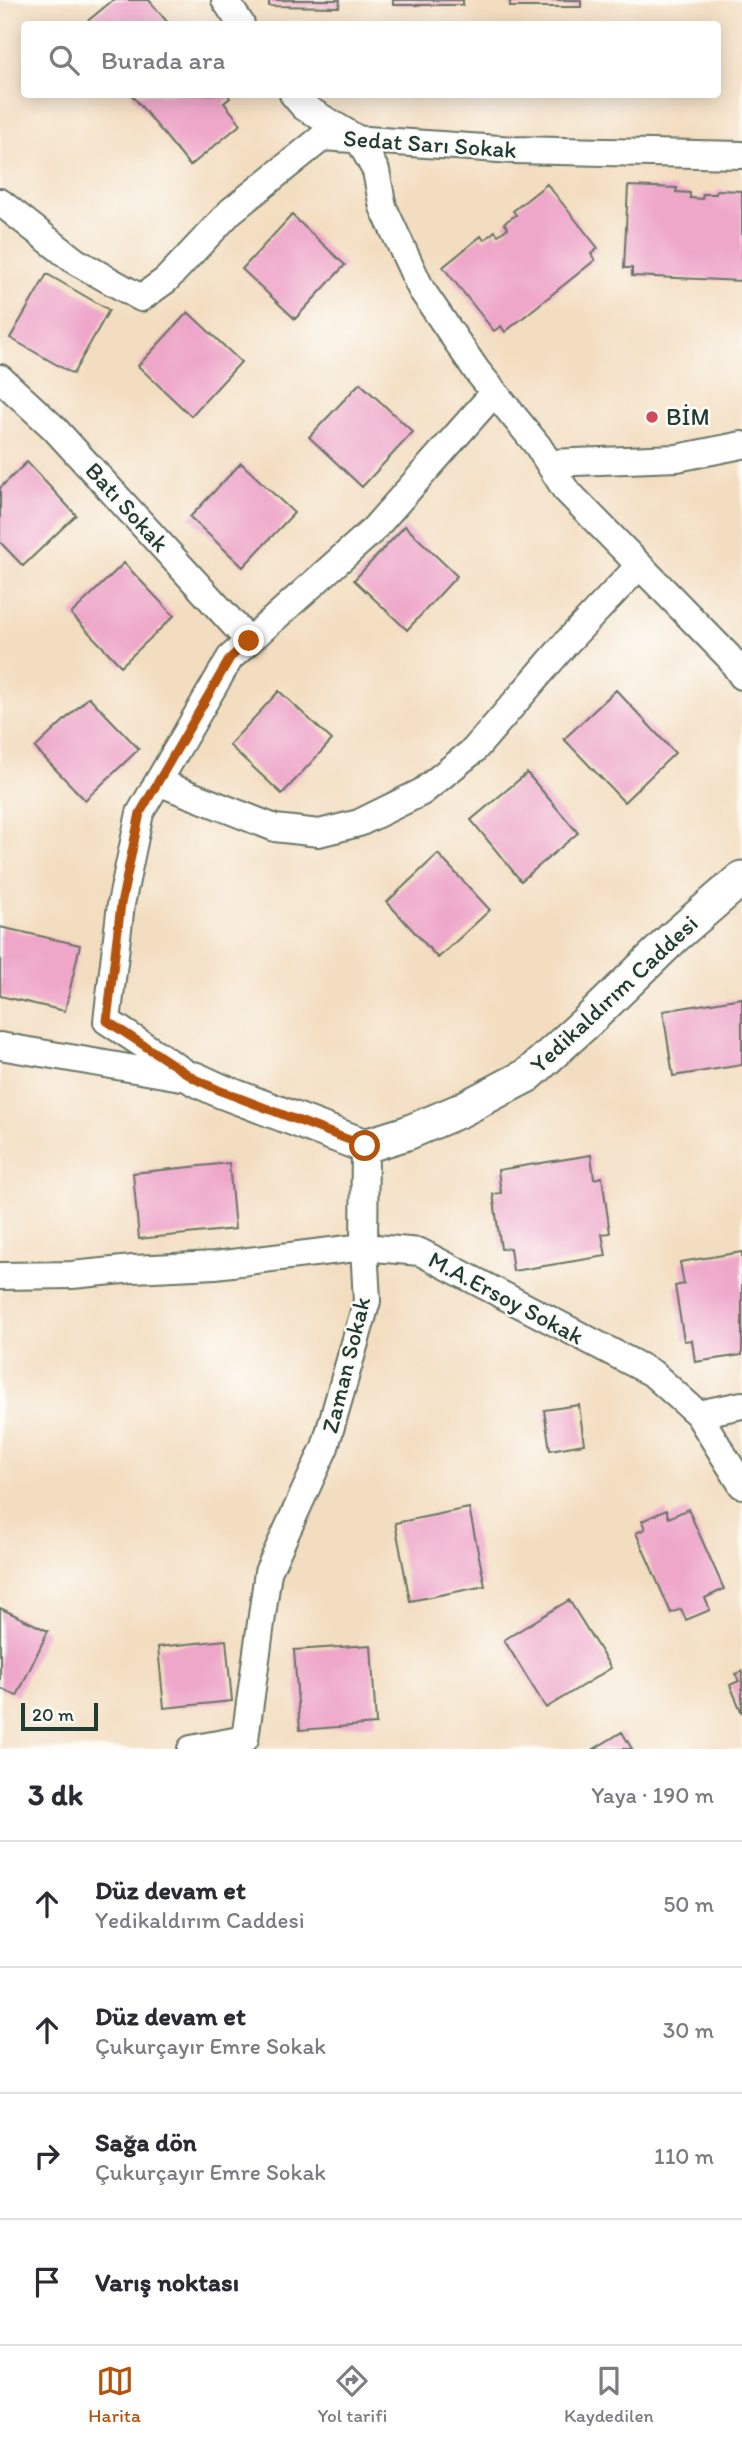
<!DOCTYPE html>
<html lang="tr">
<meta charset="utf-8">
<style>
body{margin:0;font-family:Itim,sans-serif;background:#f7f7f7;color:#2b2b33}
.scale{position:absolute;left:21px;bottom:18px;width:77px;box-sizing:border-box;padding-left:7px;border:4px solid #1f3d34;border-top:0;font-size:19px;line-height:24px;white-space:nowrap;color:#1f3d34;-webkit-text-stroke:5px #fdfcf7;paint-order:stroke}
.stop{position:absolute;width:21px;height:21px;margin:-16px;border:5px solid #b45309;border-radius:50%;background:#fff}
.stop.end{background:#b45309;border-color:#fff;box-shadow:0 2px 7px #0008}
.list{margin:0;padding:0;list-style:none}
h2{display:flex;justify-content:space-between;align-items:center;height:91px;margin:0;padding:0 28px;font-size:30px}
h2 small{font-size:23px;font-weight:400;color:#7c7c81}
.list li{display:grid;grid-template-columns:46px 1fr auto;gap:21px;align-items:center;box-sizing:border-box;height:126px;padding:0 28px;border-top:2px solid #e1e1e2}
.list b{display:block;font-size:26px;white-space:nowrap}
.list p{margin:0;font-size:23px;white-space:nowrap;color:#7c7c81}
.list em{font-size:23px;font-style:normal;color:#7c7c81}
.icon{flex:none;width:38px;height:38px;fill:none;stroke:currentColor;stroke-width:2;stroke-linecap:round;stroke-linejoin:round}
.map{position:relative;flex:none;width:742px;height:1749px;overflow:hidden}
.search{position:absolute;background:#fff;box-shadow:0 4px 18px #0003;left:21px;right:21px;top:21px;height:77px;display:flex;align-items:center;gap:18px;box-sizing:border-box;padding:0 24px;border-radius:7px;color:#7c7c81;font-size:26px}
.sheet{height:595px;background:#fff}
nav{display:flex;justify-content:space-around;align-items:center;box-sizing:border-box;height:98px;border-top:2px solid #e1e1e2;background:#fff;font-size:19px;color:#7c7c81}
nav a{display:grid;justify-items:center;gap:4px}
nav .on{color:#b45309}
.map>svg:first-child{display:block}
</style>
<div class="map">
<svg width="742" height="1749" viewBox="0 0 742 1749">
<rect width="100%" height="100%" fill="#fdfcf7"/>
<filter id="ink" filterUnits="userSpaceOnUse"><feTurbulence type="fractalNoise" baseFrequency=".0143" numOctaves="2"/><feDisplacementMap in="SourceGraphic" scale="14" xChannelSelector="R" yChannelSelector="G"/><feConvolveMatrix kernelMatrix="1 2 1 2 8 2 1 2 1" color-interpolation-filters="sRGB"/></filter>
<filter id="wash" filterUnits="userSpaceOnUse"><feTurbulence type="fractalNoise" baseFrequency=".00686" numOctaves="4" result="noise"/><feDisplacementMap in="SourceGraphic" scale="28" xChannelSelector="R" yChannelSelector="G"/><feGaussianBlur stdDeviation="1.57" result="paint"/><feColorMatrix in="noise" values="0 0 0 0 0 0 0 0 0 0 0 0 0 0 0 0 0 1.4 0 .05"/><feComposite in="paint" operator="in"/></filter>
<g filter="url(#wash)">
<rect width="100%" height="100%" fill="#f3ddc0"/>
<g id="blocks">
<path fill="#eea6c9" d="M113 0H149L169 24H84Z
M269 0H340L339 7 269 6Z
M393 0H463V5H393Z
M510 0H581V7H510Z
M131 94H227L230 98 224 103 241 124 190 166Z
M547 184 598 248 591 254 595 260 505 332 501 326 494 331 443 267 481 236 484 240 495 231 498 235 508 228 504 223 516 215 513 211Z
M628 186 677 188 676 192 690 193V198L702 199 703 194H716L717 190 742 191V281L632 276V268H624Z
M292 215 345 265 295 319 242 269Z
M47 274 109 310 73 374 10 338Z
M188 312 241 362 191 416 138 366Z
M360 383 413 432 362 487 309 437Z
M27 462 76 515 23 566 0 542V488Z
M241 463 294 513 243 567 190 517Z
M405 526 457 576 407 630 354 580Z
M124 563 174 616 121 666 71 614Z
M616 690 675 753 624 802 564 739Z
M279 691 332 740 282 794 229 745Z
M89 697 139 749 85 800 35 748Z
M527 773 578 833 521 881 471 820Z
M438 854 490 910 438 958 387 902Z
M0 927 80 945 65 1011 0 996Z
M742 998V1065L673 1076 663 1011Z
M591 1155 594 1179 602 1177 610 1233 602 1234 606 1256 513 1271 510 1248 501 1249 493 1194 501 1193 498 1170Z
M229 1163 235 1229 139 1239 133 1173Z
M742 1252V1355L695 1362 692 1340 684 1341 675 1286 684 1284 680 1262Z
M579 1405 584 1444 550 1450 544 1410Z
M469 1508 485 1586 410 1601 395 1523Z
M688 1509 724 1589 705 1598 710 1610 686 1620 681 1609 671 1613 636 1533 645 1529 642 1521 666 1510 669 1518Z
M569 1600 611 1668 546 1708 504 1640Z
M0 1608 48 1631 17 1696 0 1688Z
M226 1640 232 1701 164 1708 158 1647Z
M371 1645 376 1724 300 1730 294 1650Z
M742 1671V1713L730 1685 739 1681 735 1674Z
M622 1732 632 1749H594Z"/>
</g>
</g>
<g filter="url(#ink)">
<use href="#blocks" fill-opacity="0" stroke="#697565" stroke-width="2"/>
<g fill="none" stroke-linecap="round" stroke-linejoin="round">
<g stroke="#697565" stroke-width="30">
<path id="minor" d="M225 0 241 24
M293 94 304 107 359 140 376 171 383 207 421 289 477 371 538 446 565 489 729 657 742 676
M0 202 75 261 141 298 166 280 231 211 323 137 514 150 742 155
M0 378 54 428 249 641
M549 463 677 458 742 445
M158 782 275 828 319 833 359 823 422 792 474 750 567 642 639 566
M0 1046 187 1078
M195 1079 107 1021 121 904 140 813 230 658 372 531 494 393
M0 1276 72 1275 133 1269 215 1265 364 1247 420 1252 652 1373 698 1414 742 1485
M698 1414 742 1405
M191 1749 245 1739 268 1572 325 1447 367 1301 364 1247 365 1146"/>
</g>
<g stroke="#697565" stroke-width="37">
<path id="tertiary" d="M195 1079 221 1091 365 1146 407 1133 459 1111 528 1075 591 1018 673 938 742 878"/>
</g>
<use href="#minor" stroke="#fff" stroke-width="26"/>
<use href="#tertiary" stroke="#fff" stroke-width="33"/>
</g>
</g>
<g fill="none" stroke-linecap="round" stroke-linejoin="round" filter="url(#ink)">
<path stroke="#b45309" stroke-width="9" d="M249 641 230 658 140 813 121 904 107 1021 195 1079 221 1091 365 1146"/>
</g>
<circle fill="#d1495b" stroke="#fdfcf7" stroke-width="2.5" cx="652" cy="417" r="7"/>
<g text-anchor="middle" stroke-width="5" stroke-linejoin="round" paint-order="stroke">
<g font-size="24" fill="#1f3d34" stroke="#fdfcf7">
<text transform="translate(430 144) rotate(4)" y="8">Sedat Sarı Sokak</text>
<text transform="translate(127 507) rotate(48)" y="8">Batı Sokak</text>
<text transform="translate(614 994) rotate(-43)" y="8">Yedikaldırım Caddesi</text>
<text transform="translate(506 1298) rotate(28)" y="8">M.A.Ersoy Sokak</text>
<text transform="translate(346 1365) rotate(-76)" y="8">Zaman Sokak</text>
</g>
<g font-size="24" fill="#1f3d34" stroke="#fdfcf7" text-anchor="start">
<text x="666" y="425">BİM</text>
</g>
</g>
</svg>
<div class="scale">20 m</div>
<div class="stop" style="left:365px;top:1146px"></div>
<div class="stop end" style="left:249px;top:641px"></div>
<div class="search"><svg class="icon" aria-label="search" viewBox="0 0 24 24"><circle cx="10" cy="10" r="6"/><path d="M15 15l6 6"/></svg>Burada ara</div>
</div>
<section class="sheet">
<h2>3 dk<small>Yaya · 190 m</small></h2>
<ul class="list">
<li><svg class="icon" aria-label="ahead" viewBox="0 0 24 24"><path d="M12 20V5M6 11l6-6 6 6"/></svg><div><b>Düz devam et</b><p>Yedikaldırım Caddesi</p></div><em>50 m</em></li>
<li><svg class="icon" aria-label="ahead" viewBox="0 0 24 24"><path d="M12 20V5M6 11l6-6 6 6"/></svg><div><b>Düz devam et</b><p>Çukurçayır Emre Sokak</p></div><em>30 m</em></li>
<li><svg class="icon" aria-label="right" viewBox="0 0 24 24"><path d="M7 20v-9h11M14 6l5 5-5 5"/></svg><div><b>Sağa dön</b><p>Çukurçayır Emre Sokak</p></div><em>110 m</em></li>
<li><svg class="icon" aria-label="arrive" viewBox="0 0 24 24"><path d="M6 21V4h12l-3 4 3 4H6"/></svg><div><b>Varış noktası</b></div></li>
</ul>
</section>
<nav>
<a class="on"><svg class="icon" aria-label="map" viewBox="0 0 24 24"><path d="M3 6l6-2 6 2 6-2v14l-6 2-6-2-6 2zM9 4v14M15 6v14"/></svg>Harita</a>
<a><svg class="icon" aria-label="directions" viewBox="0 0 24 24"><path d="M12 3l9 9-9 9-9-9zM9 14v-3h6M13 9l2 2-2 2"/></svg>Yol tarifi</a>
<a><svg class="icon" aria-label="saved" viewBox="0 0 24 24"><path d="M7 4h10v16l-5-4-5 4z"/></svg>Kaydedilen</a>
</nav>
